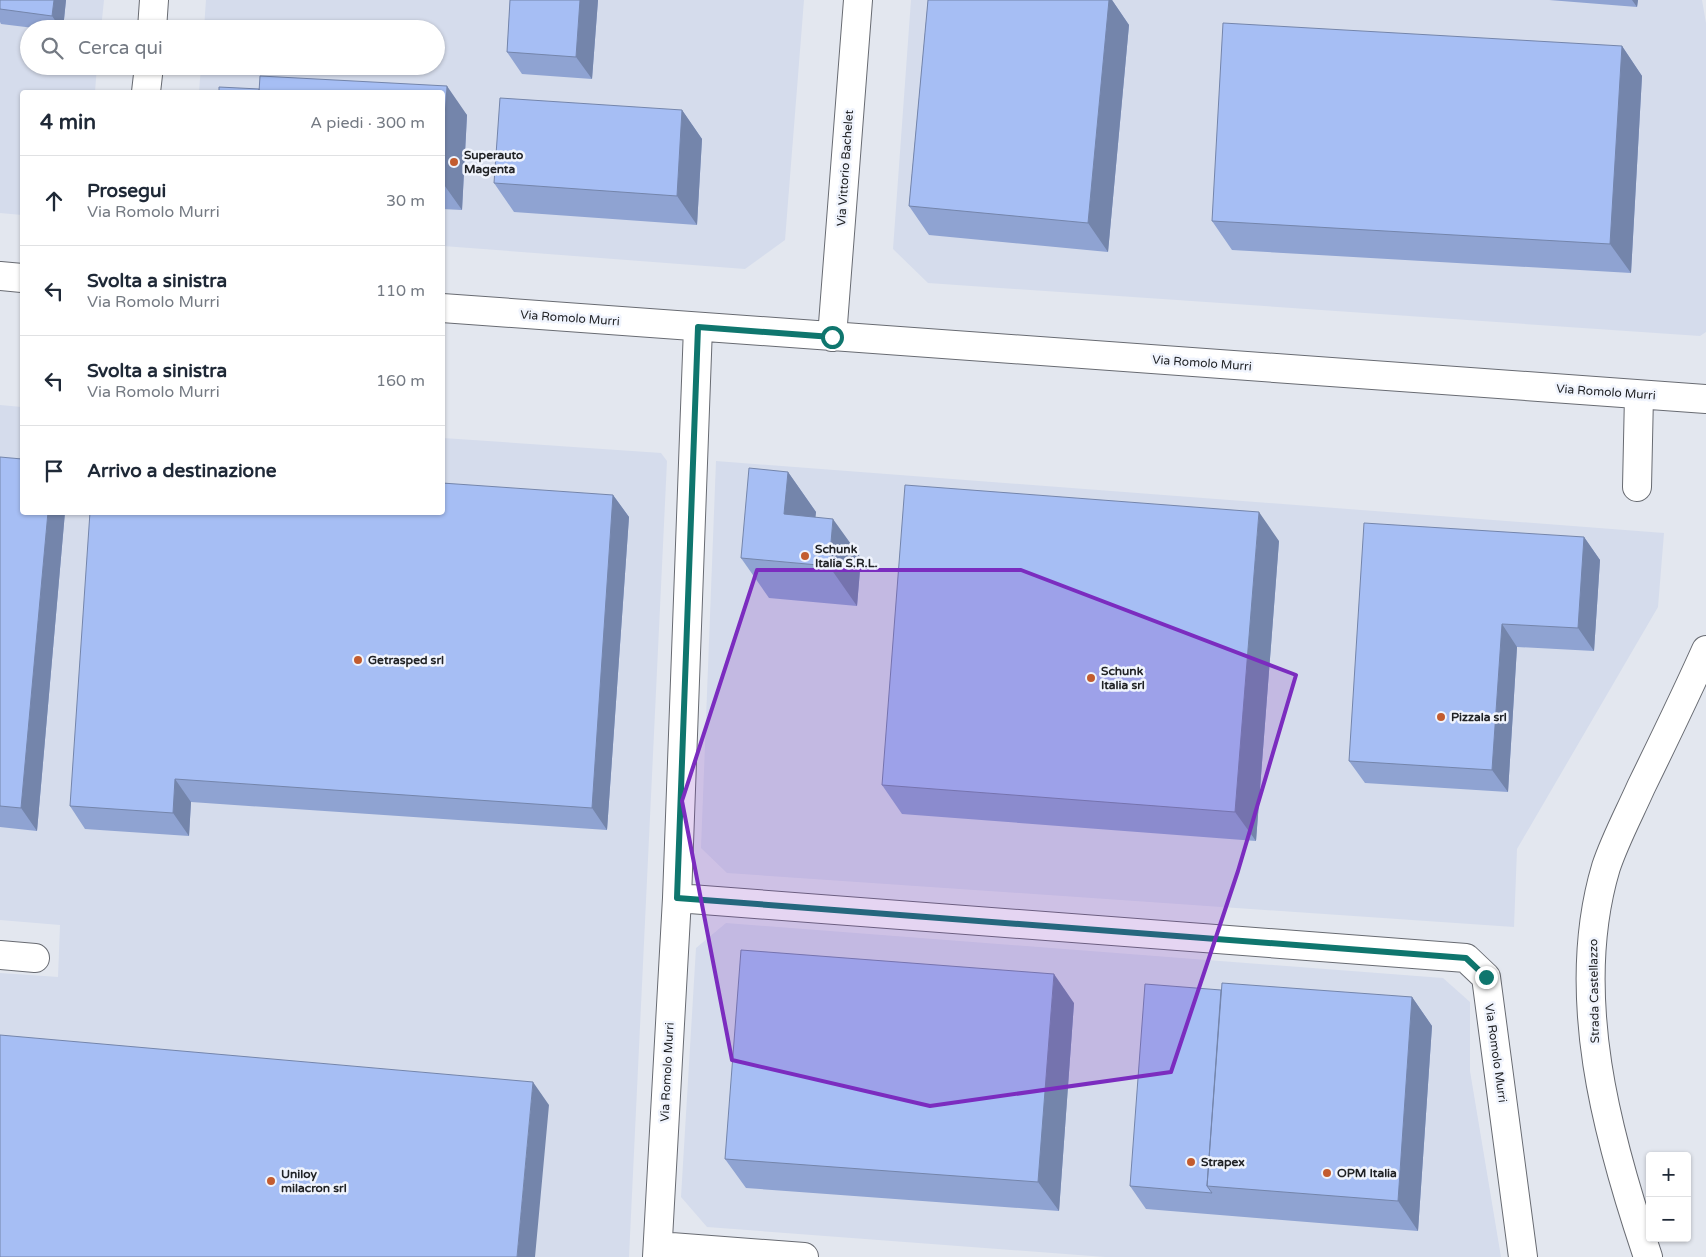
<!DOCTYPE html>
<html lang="it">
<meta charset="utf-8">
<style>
body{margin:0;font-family:"Varela Round",sans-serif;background:#f2f2f3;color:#1f2937}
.controls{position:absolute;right:15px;bottom:15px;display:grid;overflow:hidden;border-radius:5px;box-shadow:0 1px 4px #0004}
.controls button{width:45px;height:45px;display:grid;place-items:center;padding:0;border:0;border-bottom:1px solid #e0e1e3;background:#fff;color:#1f2937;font:25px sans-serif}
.stop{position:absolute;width:15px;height:15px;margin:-11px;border:4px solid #0f766e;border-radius:50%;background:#fff}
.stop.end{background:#0f766e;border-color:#fff;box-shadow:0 1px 5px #0008}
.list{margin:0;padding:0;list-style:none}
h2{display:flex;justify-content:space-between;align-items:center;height:65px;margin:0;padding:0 20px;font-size:21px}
h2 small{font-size:16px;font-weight:400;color:#747a83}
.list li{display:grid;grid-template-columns:32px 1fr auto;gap:15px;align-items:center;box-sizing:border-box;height:90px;padding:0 20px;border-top:1px solid #e0e1e3}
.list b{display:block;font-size:19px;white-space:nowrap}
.list p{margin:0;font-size:16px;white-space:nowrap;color:#747a83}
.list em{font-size:16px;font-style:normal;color:#747a83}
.icon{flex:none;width:28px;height:28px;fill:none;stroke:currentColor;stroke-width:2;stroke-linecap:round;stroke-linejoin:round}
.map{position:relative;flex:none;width:1706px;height:1257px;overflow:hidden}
.search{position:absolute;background:#fff;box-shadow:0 1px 4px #0004;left:20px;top:20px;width:425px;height:55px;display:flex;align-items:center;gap:12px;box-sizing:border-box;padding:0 18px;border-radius:28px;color:#747a83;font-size:19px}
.panel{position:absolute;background:#fff;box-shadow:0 1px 4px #0004;left:20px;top:90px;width:425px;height:425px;border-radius:5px}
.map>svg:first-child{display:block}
</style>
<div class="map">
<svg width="1706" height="1257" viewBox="0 0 1706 1257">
<rect width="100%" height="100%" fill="#e3e7ef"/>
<path fill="#d5dcec" d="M0 0H104L101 29H29V66H97L95 92H22V215L0 213Z
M206 0H804L785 240 745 269 443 246 442 92H199L201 66H436V29H204Z
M911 0H1702L1706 23V332L1700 336 928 283 893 249Z
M0 405 22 407V512H442L443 438 661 453 667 461 629 1257H0V973L58 977 60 925 0 920Z
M716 461 1664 533 1658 607 1517 849 1514 927 727 873 701 848Z
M726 923 1443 978 1470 1002V1071L1501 1257H1105L707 1227 681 1197 696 948Z"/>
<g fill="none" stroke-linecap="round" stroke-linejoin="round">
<g stroke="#686b72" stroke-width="30">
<path id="minor" d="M152 29 154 0
M146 92 149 66
M0 276 22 278
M442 308 1706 399
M832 337 858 0
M1637 487 1639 395
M677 898 1466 958 1486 977 1523 1257
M0 955 35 958
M658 1246 804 1257
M657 1257 677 898 698 327
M1648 1257C1607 1136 1568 994 1606 867 1615 840 1629 814 1641 787 1663 742 1685 697 1706 650"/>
</g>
<use href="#minor" stroke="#fff" stroke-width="28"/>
</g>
<path fill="#8fa3d2" d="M0 0H66L63 29H42L1 24 0 22Z
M510 0H598L592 79 522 74 507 52Z
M928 0H1112L1129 25 1108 252 929 235 909 206Z
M1549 0H1638L1637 7Z
M1622 46 1642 76 1631 273 1232 250 1212 221Z
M442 92 467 115 462 210 442 209Z
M682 110 702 139 697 225 514 212 494 183Z
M0 457 22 512H65L37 831 0 827Z
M788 472 816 512 815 517 861 558 857 606 769 598 741 558Z
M613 495 629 517 607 830 191 802 189 836 85 829 70 806Z
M1584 537 1600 560 1594 651 1517 647 1508 792 1365 783 1349 761Z
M1279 541 1256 841 902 814 882 785Z
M1221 990 1412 997 1432 1026 1418 1231 1146 1209 1130 1186Z
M1074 1003 1059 1211 746 1188 725 1159Z"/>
<path fill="#7485ab" d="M54 0H66L63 29H61L52 16Z
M580 0H598L592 79 576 57Z
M1109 0H1112L1129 25 1108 252 1088 223Z
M1632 0H1638L1637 7Z
M1622 46 1642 76 1631 273 1610 244Z
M447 86 467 115 462 210 442 182V164Z
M682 110 702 139 697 225 677 196Z
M788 472 816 512 812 554 784 514Z
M613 495 629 517 607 830 592 808Z
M48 512H65L37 831 21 808Z
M1259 512 1279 541 1256 841 1235 812Z
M833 519 861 558 857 606 829 566Z
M1584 537 1600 560 1594 651 1578 628Z
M1502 624 1517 647 1508 792 1492 770Z
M175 779 191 802 189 836 173 813Z
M1054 974 1074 1003 1059 1211 1038 1182Z
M1412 997 1432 1026 1418 1231 1398 1201Z
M533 1082 549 1105 535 1257H517Z"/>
<path fill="#a6bef4" stroke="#7485ab" d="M0 0H54L52 16 0 9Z
M510 0H580L576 57 507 52Z
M928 0H1109L1088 223 909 206Z
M1223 23 1622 46 1610 244 1212 221Z
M260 76 447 86 442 164V92H259Z
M219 87 259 89V92H219Z
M500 98 682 110 677 196 494 183Z
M0 457 22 459V512H48L21 808 0 806Z
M749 468 788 472 784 514 833 519 829 566 741 558Z
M442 483 613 495 592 808 175 779 173 813 70 806 90 512H442Z
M905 485 1259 512 1235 812 882 785Z
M1364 523 1584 537 1578 628 1502 624 1492 770 1349 761Z
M741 950 1054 974 1038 1182 725 1159Z
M1222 983 1412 997 1398 1201 1207 1186Z
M1145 984 1221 990 1207 1186 1212 1193 1130 1186Z
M0 1035 533 1082 517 1257H0Z"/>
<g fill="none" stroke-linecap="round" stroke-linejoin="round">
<path stroke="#0f766e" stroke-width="6" d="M832 337 698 327 677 898 1466 958 1486 977"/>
</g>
<path fill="#7b2cbf" fill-opacity="0.2" stroke="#7b2cbf" stroke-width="4" stroke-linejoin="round" d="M757 570H1021L1296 675 1238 871 1171 1072 930 1106 732 1060 682 801Z"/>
<g fill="#c35c2f" stroke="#f0f4fd" stroke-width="2">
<circle cx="454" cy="162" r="5"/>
<circle cx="805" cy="556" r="5"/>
<circle cx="358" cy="660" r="5"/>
<circle cx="1091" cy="678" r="5"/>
<circle cx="1441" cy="717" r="5"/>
<circle cx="1191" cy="1162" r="5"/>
<circle cx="1327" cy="1173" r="5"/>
<circle cx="271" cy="1181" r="5"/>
</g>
<g text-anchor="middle" stroke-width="5" stroke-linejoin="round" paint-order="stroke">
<g font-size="12" font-weight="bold" fill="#202225" stroke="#f0f4fd" text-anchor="start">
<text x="464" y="159">Superauto<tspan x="464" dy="14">Magenta</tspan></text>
<text x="815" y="553">Schunk<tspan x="815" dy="14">Italia S.R.L.</tspan></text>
<text x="368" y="664">Getrasped srl</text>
<text x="1101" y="675">Schunk<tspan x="1101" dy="14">Italia srl</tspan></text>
<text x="1451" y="721">Pizzala srl</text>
<text x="1201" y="1166">Strapex</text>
<text x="1337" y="1177">OPM Italia</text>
<text x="281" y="1178">Uniloy<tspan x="281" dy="14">milacron srl</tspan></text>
</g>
<g font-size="12" fill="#202225" stroke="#f0f4fd">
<text transform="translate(845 168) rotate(-86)" y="4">Via Vittorio Bachelet</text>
<text transform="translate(570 318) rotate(4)" y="4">Via Romolo Murri</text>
<text transform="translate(1202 363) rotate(4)" y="4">Via Romolo Murri</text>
<text transform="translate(1606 392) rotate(4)" y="4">Via Romolo Murri</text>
<text transform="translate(1594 991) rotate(-91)" y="4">Strada Castellazzo</text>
<text transform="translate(1496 1053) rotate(82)" y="4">Via Romolo Murri</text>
<text transform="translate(667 1072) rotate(-87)" y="4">Via Romolo Murri</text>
</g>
</g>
</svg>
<div class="controls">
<button>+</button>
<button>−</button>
</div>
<div class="stop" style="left:832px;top:337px"></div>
<div class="stop end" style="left:1486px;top:977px"></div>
<div class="search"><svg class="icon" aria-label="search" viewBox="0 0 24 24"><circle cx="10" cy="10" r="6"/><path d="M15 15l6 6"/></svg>Cerca qui</div>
<section class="panel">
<h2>4 min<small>A piedi · 300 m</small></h2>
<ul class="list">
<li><svg class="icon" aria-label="ahead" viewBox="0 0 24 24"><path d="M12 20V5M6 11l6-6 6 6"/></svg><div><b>Prosegui</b><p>Via Romolo Murri</p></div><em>30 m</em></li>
<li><svg class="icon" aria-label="left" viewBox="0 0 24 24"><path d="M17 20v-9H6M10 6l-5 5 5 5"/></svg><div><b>Svolta a sinistra</b><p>Via Romolo Murri</p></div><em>110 m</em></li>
<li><svg class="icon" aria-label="left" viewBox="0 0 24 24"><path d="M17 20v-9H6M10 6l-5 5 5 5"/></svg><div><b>Svolta a sinistra</b><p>Via Romolo Murri</p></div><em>160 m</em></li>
<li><svg class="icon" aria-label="arrive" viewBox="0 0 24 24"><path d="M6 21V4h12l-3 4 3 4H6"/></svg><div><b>Arrivo a destinazione</b></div></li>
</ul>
</section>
</div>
